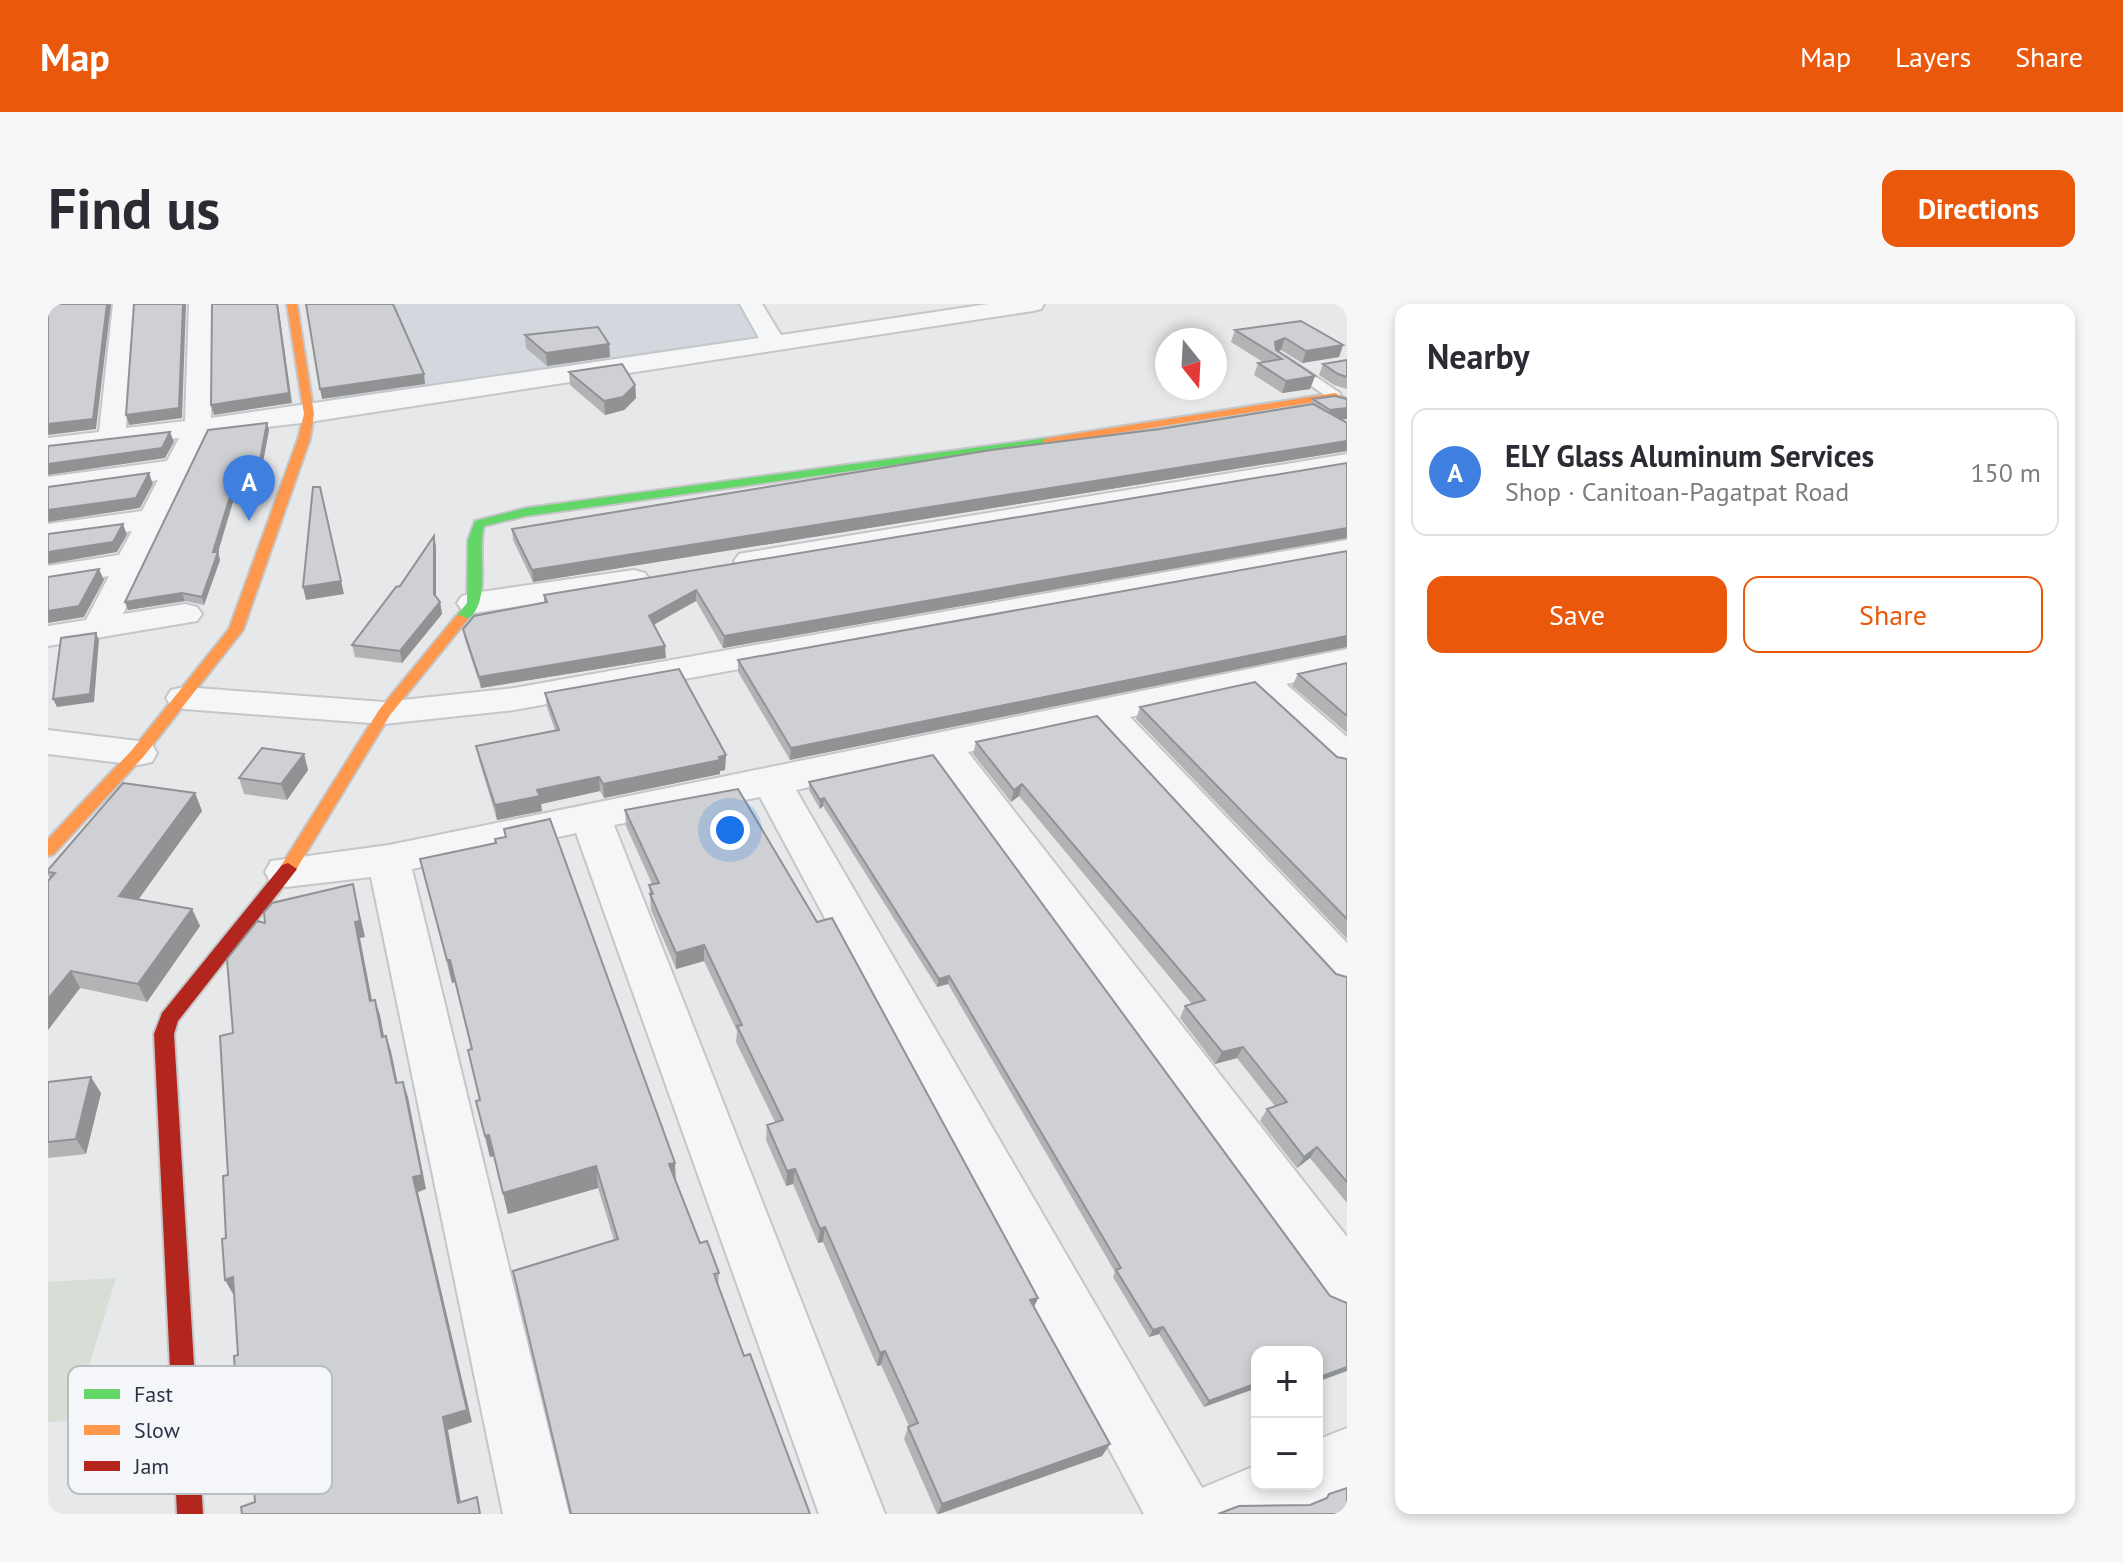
<!DOCTYPE html>
<meta charset="utf-8">
<style>
body{margin:0;font-family:"PT Sans",sans-serif;background:#f7f7f7;color:#2b2b33}
.controls{position:absolute;right:24px;bottom:24px;display:grid;overflow:hidden;border-radius:16px;box-shadow:0 4px 12px #0003}
.controls button{width:72px;height:72px;display:grid;place-items:center;padding:0;border:0;border-bottom:2px solid #e1e1e2;background:#fff;color:#2b2b33;font:40px sans-serif}
.compass{position:absolute;left:1107px;top:24px;width:72px;height:72px;border-radius:50%;background:#fff;box-shadow:0 4px 12px #0003;rotate:162deg}
.you{position:absolute;left:682px;top:526px;width:28px;height:28px;margin:-20px;border:6px solid #fff;border-radius:50%;background:#1a73e8;box-shadow:0 0 0 12px #1a73e833}
.badge{display:grid;place-items:center;width:52px;height:52px;border-radius:50%;background:#ea580c;color:#fff;font-size:26px;font-weight:700}
.pin{position:absolute;translate:-50% -66px;filter:drop-shadow(0 2px 4px #0008)}
.pin::after{content:'';position:absolute;top:42px;width:28px;height:24px;background:inherit;clip-path:polygon(0 0,100% 0,50% 100%)}
.list{margin:0;padding:0;list-style:none}
h2{display:flex;justify-content:space-between;align-items:center;height:104px;margin:0;padding:0 32px;font-size:34px}
h2 small{font-size:26px;font-weight:400;color:#7c7c81}
.list li{display:grid;grid-template-columns:52px 1fr auto;gap:24px;align-items:center;box-sizing:border-box;height:128px;margin:0 16px 16px;padding:0 16px;border:2px solid #e1e1e2;border-radius:16px}
.list b{display:block;font-size:30px;white-space:nowrap}
.list p{margin:0;font-size:26px;white-space:nowrap;color:#7c7c81}
.list em{font-size:26px;font-style:normal;color:#7c7c81}
.actions{display:flex;gap:16px;padding:24px 32px}
.actions a{flex:1;padding:18px 0;border:2px solid #ea580c;border-radius:16px;text-align:center;font-size:28px;color:#ea580c}
.actions .main{background:#ea580c;color:#fff}
.map{position:relative;flex:none;width:1299px;height:1210px;overflow:hidden;border-radius:16px}
header{display:flex;align-items:center;gap:48px;box-sizing:border-box;height:112px;padding:0 40px;background:#ea580c;color:#fff}
header strong{font-size:38px}
nav{display:flex;gap:44px;margin-inline-start:auto;font-size:28px}
.intro{display:flex;align-items:center;justify-content:space-between;box-sizing:border-box;height:192px;padding:0 48px}
h1{margin:0;font-size:56px}
.button{padding:20px 36px;border-radius:16px;background:#ea580c;color:#fff;font-size:28px;font-weight:700}
main{display:flex;gap:48px;padding:0 48px}
aside{flex:1;background:#fff;border-radius:16px;box-shadow:0 4px 12px #0003}
.map>svg:first-child{display:block}
</style>
<header>
<strong>Map</strong>
<nav><a>Map</a><a>Layers</a><a>Share</a></nav>
</header>
<div class="intro"><h1>Find us</h1><a class="button">Directions</a></div>
<main>
<div class="map">
<svg width="1299" height="1210" viewBox="0 0 1299 1210">
<rect width="100%" height="100%" fill="#e6e8ea"/>
<path fill="#d4d7dd" d="M259 0H693L717 37 289 106Z"/>
<path fill="#d6ded6" d="M68 974 24 1117 0 1118V978Z"/>
<g fill="none" stroke-linecap="round" stroke-linejoin="round">
<g stroke="#c4c6c8" stroke-width="4">
<path id="lane" d="M1238 53 1292 89V95H1282L1233 60 1231 57Z"/>
</g>
<g stroke="#c4c6c8" stroke-width="4">
<path id="street" d="M65 0H87L78 124 137 117 141 0H163V114L711 34 692 0H714L733 31 940 0H996L993 5 985 7 261 118 160 130 75 310 137 300 149 303 154 310 149 317 0 342V322L38 316 61 272 0 282V262L71 251 84 227 0 238V220L94 207 110 176 0 191V173L119 157 131 134 0 150V134L51 128Z
M1299 150V166L702 266 691 264 686 257 691 250 702 248Z
M1299 236V254L466 406 336 420 136 405 123 402 118 394 123 386 136 383 336 398 466 384Z
M586 266 597 269 602 276 597 283 426 309 414 306 409 299 414 292 426 289Z
M1299 345V367L1238 380 1299 433V466L1285 463 1203 387 1082 413 1299 639V685L1283 680 1047 421 920 448 1299 933V1005L1279 997 885 456 748 486 1154 1184 1209 1161V1180H1269V1136L1299 1124V1188L1266 1199 1265 1203 1248 1210H1096L712 493 566 521 837 1210H771L528 529 364 565 521 1210H455L323 573 238 583 223 579 217 568 223 557 341 541Z
M0 426 90 437 104 440 109 449 104 458 90 461 0 450Z"/>
</g>
<g stroke="#c4c6c8" stroke-width="4">
<path id="fast" d="M1000 134 1004 135V139L478 212 436 222C428 251 447 305 413 319L406 315 419 299 420 236 427 217 478 204Z"/>
</g>
<g stroke="#c4c6c8" stroke-width="4">
<path id="slow" d="M239 0H249L266 110 262 135 195 326 96 452 6 550 0 552V535L84 446 181 325 250 135 256 110Z
M1287 89 1299 95V102L1285 95 1000 140 994 137 1000 134Z
M413 311 420 315 342 411 246 569H234L231 565 331 406 408 312Z"/>
</g>
<g stroke="#c4c6c8" stroke-width="4">
<path id="jam" d="M240 559 249 565 246 569 130 717 126 730 155 1210H129L106 730 114 709 234 561Z"/>
</g>
<use href="#lane" fill="#f5f6f7" fill-rule="evenodd"/>
<use href="#street" fill="#f5f6f7" fill-rule="evenodd"/>
<use href="#fast" fill="#63d668" fill-rule="evenodd"/>
<use href="#slow" fill="#ff974d" fill-rule="evenodd"/>
<use href="#jam" fill="#b3261e" fill-rule="evenodd"/>
</g>
<path fill="#b1b3b5" d="M1187 26 1295 41 1291 53 1254 59 1233 46 1230 47 1267 72 1262 85 1234 89 1206 71 1210 59 1215 58 1183 38Z
M477 31 561 40 562 53 499 62 478 44Z
M1299 56V85L1286 81 1271 71 1275 60Z
M521 68 587 81 588 94 576 106 557 111 522 81Z
M1265 95 1299 115 1293 116 1299 119V147L485 278 465 236 464 225 1112 125 1263 100Z
M219 119 221 126 214 163 195 164 170 248 172 256 156 301 137 297 80 306 77 298Z
M1299 159V234L675 344 648 297 606 321 618 354 433 384 417 336 415 325 496 298V291Z
M386 232 388 243V292L392 298 394 310 354 359 307 353 304 341 352 282Z
M1299 247 742 456 690 368V356Z
M1299 359V429L1244 382 1250 370Z
M497 389 678 451 677 466 672 467V470L556 494 552 487 493 500 494 507 449 516 431 456 428 442 507 426 499 403Z
M1092 403 1299 455V635L1088 415Z
M928 438 1288 670 1299 673V899L1262 854 1249 864 1212 817 1219 805 1227 802 1189 754 1167 760 1132 714 1137 702 1144 700 971 492 963 498 925 450Z
M256 450 260 466 239 496 196 490 191 474Z
M761 478 1269 1048 1156 1103 1111 1030 1101 1033 1065 973 1067 968 900 680 889 683 775 502 772 505 761 486Z
M147 489 154 507 90 595 144 605 152 622 99 698 32 684 0 726 2 575 0 571V566Z
M577 506 990 994 986 1003 1062 1140 1054 1152 892 1210H889L856 1135 860 1123 861 1122 833 1061 829 1062 775 938 770 939 745 880 738 882 718 836 719 821 727 818 688 738 689 727 656 657 628 665 603 606 601 581 604 580 578 522Z
M456 525 628 876 652 939 671 969 670 982 696 1052 762 1210 566 936 550 884 460 910 446 852 442 853 428 797 431 796 423 745 407 678 404 679 372 555 448 539 457 533Z
M0 778 53 789 38 850 0 854Z"/>
<path fill="#909294" d="M59 0H63L48 125 0 131V120Z
M135 0H138L134 114 81 121 78 111Z
M229 0H230L244 99 166 111 163 101Z
M1237 34 1233 46 1225 49 1227 38Z
M561 40 562 53 499 62 498 49Z
M1295 41 1291 53 1254 59 1258 47Z
M376 70 377 80 274 95 272 85Z
M1267 72 1262 85 1234 89 1238 77Z
M587 81 588 94 576 106 557 111 556 97Z
M1299 104V115L1278 117 1282 106Z
M219 119 221 126 214 163 212 156Z
M122 128 126 138 117 154 0 171V160Z
M1299 137V147L485 278 484 266Z
M193 157 195 164 170 248 172 256 156 301 154 293 165 248Z
M101 169 105 180 92 204 0 218V206Z
M275 195 296 290 258 296 255 283Z
M75 220 79 231 69 248 0 260V248Z
M1299 224V234L675 344 676 332Z
M386 232 388 243V301L386 290Z
M51 265 56 276 36 313 0 319V307Z
M648 286V297L601 323V312Z
M134 289 137 297 80 306 77 298Z
M392 298 394 310 354 359 352 347Z
M48 329 51 336 46 398 9 403 5 395Z
M1299 332V343L742 456 743 444Z
M617 342 618 354 433 384 431 373Z
M256 450 260 466 239 496 233 480Z
M678 451 677 466 672 467V470L556 494 555 480Z
M551 473 552 487 493 500 494 507 449 516 447 501 489 486Z
M974 480 971 492 963 498 966 486Z
M147 489 154 507 80 610 71 592Z
M776 494 775 502 772 505V496Z
M305 580 317 633 312 634 327 712 322 697 307 618Z
M144 605 152 622 99 698 90 680Z
M656 641V657L628 665V649Z
M399 656H402L407 678 404 679Z
M23 667 32 684 0 726V695Z
M901 672 900 680 889 683 891 675Z
M327 696 332 711 339 748 334 733Z
M338 732 343 747 353 795 348 779Z
M1195 743 1189 754 1167 760 1174 748Z
M43 773 53 789 38 850 28 835Z
M355 778 360 793 378 885 370 888 424 1118 400 1126 415 1210 410 1199 395 1113 365 873Z
M441 831 446 852 442 853 437 832Z
M1269 843 1262 854 1249 864 1256 853Z
M627 859 628 880 621 860Z
M548 862 550 884 460 910 455 889Z
M747 865 745 880 738 882 739 867Z
M777 923 775 938 770 939 772 925Z
M185 973 194 987 185 990 177 976Z
M990 994 984 1007 982 996Z
M1115 1023 1111 1030 1101 1033 1105 1026Z
M837 1047 833 1061 829 1062 832 1049Z
M1299 1063V1067L1269 1078V1074Z
M1209 1079V1084L1156 1103 1161 1097Z
M201 1106 209 1118 199 1122 190 1109Z
M1062 1140 1054 1152 890 1210 894 1200Z"/>
<path fill="#ced0d3" stroke="#909294" stroke-width="2" d="M0 0H59L45 115 0 120Z
M86 0H135L131 104 78 111Z
M164 0H229L241 89 163 101Z
M258 0H345L376 70 272 85Z
M1253 17 1295 41 1258 47 1237 34 1227 38 1228 46 1267 72 1238 77 1210 59 1234 55 1187 26Z
M550 23 561 40 498 49 477 31Z
M1299 56V73L1290 70 1275 60Z
M574 60 587 81 575 93 556 97 521 68Z
M1287 92 1299 95V104L1282 106 1265 95Z
M1265 100 1299 119V137L484 266 464 225 943 146 1112 125Z
M219 119 212 156 193 157 165 248H170L154 293 134 289 77 298 160 126Z
M122 128 114 144 0 160V142Z
M1299 159V224L676 332 648 286 601 312 617 342 431 373 415 325 426 312 499 298 496 291Z
M101 169 88 194 0 206V183Z
M265 183H272L293 277 255 283Z
M75 220 65 238 0 248V230Z
M386 232V290L392 298 352 347 304 341 348 283 352 282Z
M1299 247V332L743 444 690 356Z
M51 265 31 302 0 307V273Z
M48 329 42 390 5 395 13 334Z
M1299 359V412L1250 370Z
M631 365 678 451 671 453 672 456 555 480 551 473 489 486 492 492 447 501 428 442 511 426 497 389Z
M1207 378 1289 453 1299 455V615L1092 403Z
M1049 412 1288 670 1299 673V878L1269 843 1256 853 1219 805 1239 798 1195 743 1174 748 1137 702 1157 696 974 480 966 486 928 438Z
M214 444 256 450 233 480 191 474Z
M885 451 1282 992 1299 999V1063L1269 1074V1048H1209V1079L1161 1097 1115 1023 1105 1026 1068 966 1073 964 901 672 891 675 776 494 772 496 761 478Z
M75 479 147 489 71 592 144 605 90 680 23 667 0 695V577L7 569 0 568V566Z
M690 485 769 618 784 614 990 994 982 996 1062 1140 894 1200 860 1123 870 1119 837 1047 832 1049 777 923 772 925 747 865 739 867 719 821 735 816 689 722 694 721 656 641 628 649 602 590H605L601 581 611 579 577 506Z
M502 515 627 859 621 860 652 939 659 937 671 969 666 970 696 1052 702 1050 762 1210H523L465 967 570 935 548 862 455 889 441 831 437 832 428 797 432 796 420 746 424 745 402 656H399L372 555 448 539 447 535 458 533 456 525Z
M305 580 312 617 307 618 322 697 327 696 334 733 338 732 348 779 355 778 374 871 365 873 419 1106 395 1113 410 1199 429 1193 432 1210H194L193 1203 207 1198 201 1106 190 1109 186 1052 190 1051 185 973 177 976 174 935 178 934 175 872 180 871 172 732 185 729 179 655 209 617 217 619 216 608 224 599Z
M43 773 28 835 0 838V778Z
M1299 1184V1210H1170L1191 1202 1262 1201 1279 1194 1281 1190Z"/>
<rect x="20" y="1062" width="264" height="128" rx="12" fill="#f4f6f9" stroke="#b8bcc3" stroke-width="2"/>
<rect x="36" y="1085" width="36" height="10" fill="#63d668"/>
<rect x="36" y="1121" width="36" height="10" fill="#ff974d"/>
<rect x="36" y="1157" width="36" height="10" fill="#b3261e"/>
<g font-size="22" fill="#2b3445">
<text x="86" y="1098">Fast</text>
<text x="86" y="1134">Slow</text>
<text x="86" y="1170">Jam</text>
</g>
</svg>
<div class="controls">
<button>+</button>
<button>−</button>
</div>
<svg class="compass" viewBox="-18 -18 36 36"><path d="M0-13l5 13h-10z" fill="#e53935"/><path d="M0 13l5-13h-10z" fill="#7c7c81"/></svg>
<div class="you"></div>
<div class="pin badge" style="left:201px;top:217px;background:#3f7fe0">A</div>
</div>
<aside>
<h2>Nearby<small></small></h2>
<ul class="list">
<li><span class="badge" style="background:#3f7fe0">A</span><div><b>ELY Glass Aluminum Services</b><p>Shop · Canitoan-Pagatpat Road</p></div><em>150 m</em></li>
</ul>
<div class="actions"><a class="main">Save</a><a>Share</a></div>
</aside>
</main>
